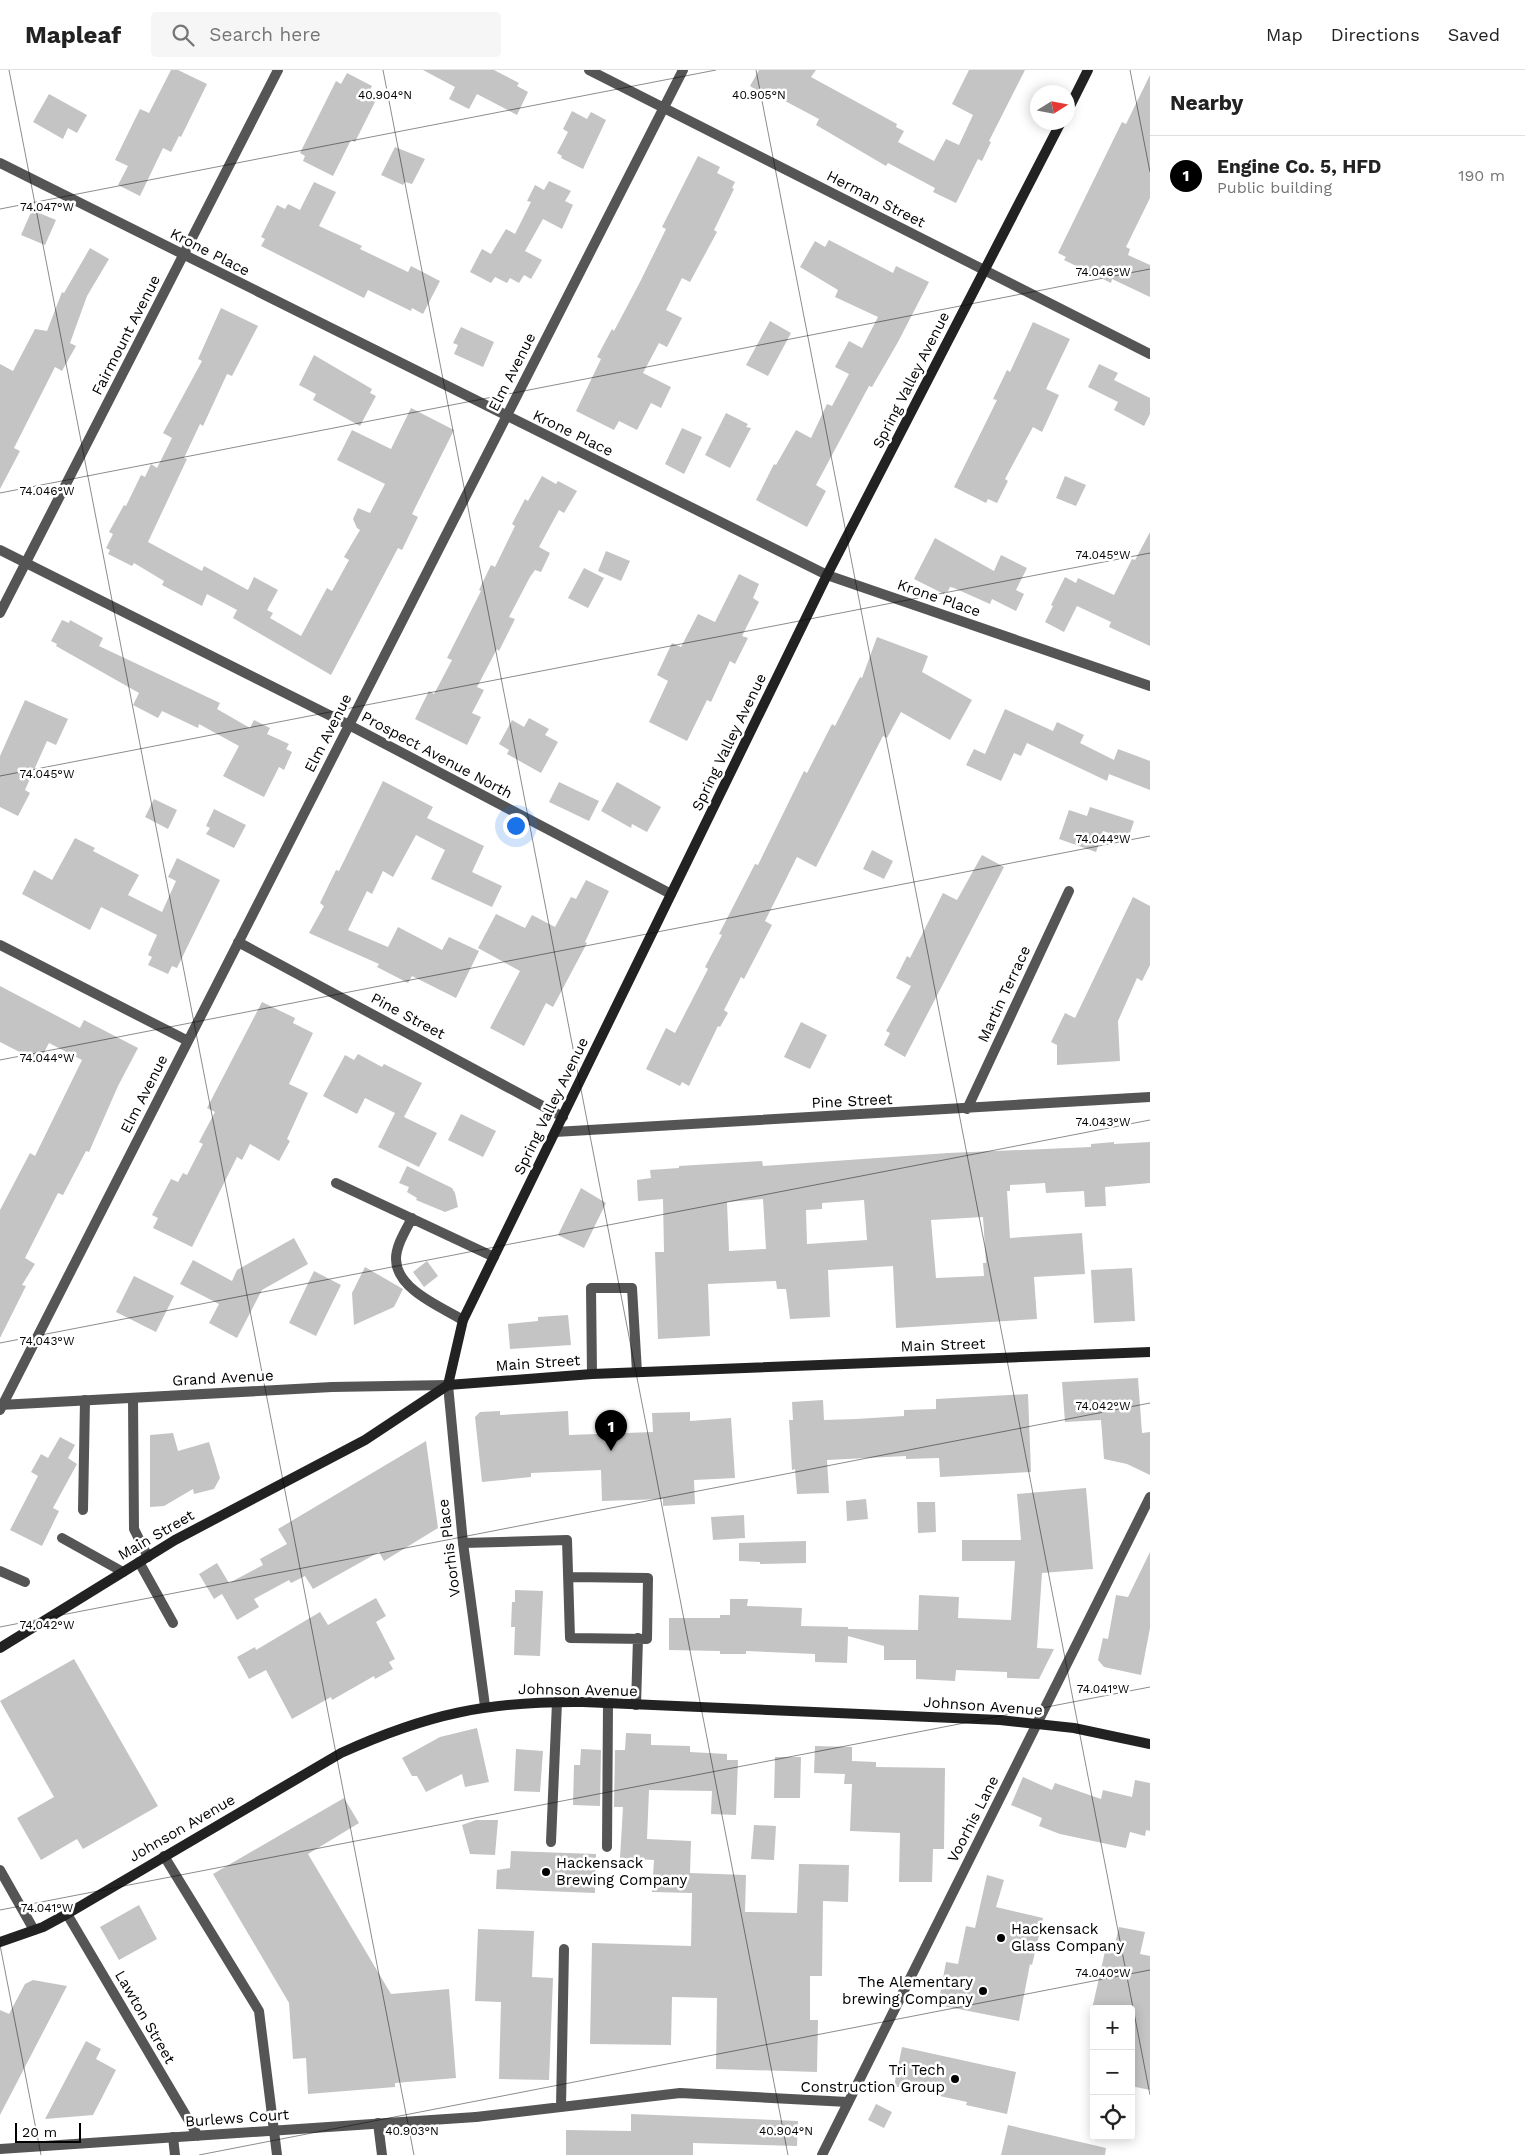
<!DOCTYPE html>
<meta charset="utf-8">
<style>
body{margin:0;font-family:"Work Sans",sans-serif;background:#f6f6f6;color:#222}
.controls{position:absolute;right:15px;bottom:15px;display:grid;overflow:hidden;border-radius:5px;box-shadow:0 2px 12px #0003}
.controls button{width:45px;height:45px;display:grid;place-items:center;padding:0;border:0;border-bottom:1px solid #e0e0e0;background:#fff;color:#222;font:25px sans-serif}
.compass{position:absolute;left:1030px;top:15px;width:45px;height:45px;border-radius:50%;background:#fff;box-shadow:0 2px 12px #0003;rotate:79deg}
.scale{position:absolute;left:15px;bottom:12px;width:66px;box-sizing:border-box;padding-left:5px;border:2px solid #000;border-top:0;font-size:14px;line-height:18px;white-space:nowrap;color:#000;-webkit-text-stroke:4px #fff;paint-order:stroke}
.you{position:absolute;left:515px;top:755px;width:18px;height:18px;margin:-12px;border:4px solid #fff;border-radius:50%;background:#1a73e8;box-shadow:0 0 0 8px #1a73e833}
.badge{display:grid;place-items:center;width:32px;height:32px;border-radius:50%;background:#000;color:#fff;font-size:16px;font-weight:700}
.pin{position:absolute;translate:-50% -41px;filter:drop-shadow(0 1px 2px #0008)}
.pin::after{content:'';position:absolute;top:26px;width:18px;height:15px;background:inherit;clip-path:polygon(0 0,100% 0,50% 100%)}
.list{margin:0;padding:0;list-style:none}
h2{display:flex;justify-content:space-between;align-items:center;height:65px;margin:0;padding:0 20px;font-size:21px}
h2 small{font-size:16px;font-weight:400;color:#767676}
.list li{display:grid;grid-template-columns:32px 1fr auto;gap:15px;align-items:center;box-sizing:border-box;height:80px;padding:0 20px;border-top:1px solid #e0e0e0}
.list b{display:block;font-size:19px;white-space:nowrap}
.list p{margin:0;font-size:16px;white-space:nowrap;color:#767676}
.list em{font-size:16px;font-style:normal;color:#767676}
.icon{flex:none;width:28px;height:28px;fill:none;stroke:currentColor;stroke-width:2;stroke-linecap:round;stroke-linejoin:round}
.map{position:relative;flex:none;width:1150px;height:2085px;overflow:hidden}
header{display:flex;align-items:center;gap:30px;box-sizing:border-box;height:70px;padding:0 25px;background:#fff;border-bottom:1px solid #e0e0e0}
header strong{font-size:24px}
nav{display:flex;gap:28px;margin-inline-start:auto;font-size:18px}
.search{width:350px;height:45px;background:#f6f6f6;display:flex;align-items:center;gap:12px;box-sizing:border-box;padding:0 18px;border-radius:5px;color:#767676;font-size:19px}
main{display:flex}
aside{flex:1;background:#fff}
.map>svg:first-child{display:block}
</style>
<header>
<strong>Mapleaf</strong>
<div class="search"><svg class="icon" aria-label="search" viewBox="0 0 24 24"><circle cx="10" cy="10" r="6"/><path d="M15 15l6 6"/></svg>Search here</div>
<nav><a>Map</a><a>Directions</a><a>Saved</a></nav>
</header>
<main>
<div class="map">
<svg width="1150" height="2085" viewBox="0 0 1150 2085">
<rect width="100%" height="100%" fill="#fff"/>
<path fill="#c4c4c4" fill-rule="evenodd" d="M171 0H178L207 14 181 67 179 66 171 82 163 78 140 126 118 115 128 96 115 90 140 39 149 43Z
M423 0H494L519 13 517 16 528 22 517 45 477 24 469 39 449 29 455 17Z
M759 0H816L811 7 897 54 896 57 904 61 898 72 934 91 946 69 959 75 973 45 952 34 969 0H1025L989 71 991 72 982 91 978 89 956 133 933 122 935 118 888 93 886 96 816 55 819 49 768 22 766 26 750 16Z
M347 3 372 16 367 26 376 30 355 72 351 70 333 106 303 91 305 86 300 83 336 11 341 14Z
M1150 5V128L1126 177 1130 179 1128 185 1150 195V227L1112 209 1111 213 1064 190 1066 187 1058 183 1122 52 1126 54Z
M49 24 87 45 77 63 68 58 63 69 33 52Z
M572 41 587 49 591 42 606 50 583 99 561 88 562 86 557 83 568 62 563 59Z
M395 77 425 89 412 114 405 112 403 115 381 105Z
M698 86 720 97 717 103 735 112 732 118 734 119 714 160 717 162 690 212 682 208 666 240 682 248 667 277 659 273 643 303 671 317 661 338 651 333 637 360 619 351 614 360 576 341 601 289 597 287 612 259 614 261 640 212 666 159 662 157Z
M549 111 571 121 565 131 573 135 562 159 543 149 525 181 542 190 531 209 524 205 519 213 510 208 507 213 495 207 491 213 470 202 482 179 491 184 506 159 515 164 531 132 527 131 535 115 544 120Z
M314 112 336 122 319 156 362 176 360 179 408 202 411 196 440 211 423 244 412 238 411 241 368 220 364 228 261 176 265 169 261 167 277 135 285 139 288 134 300 140Z
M32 140 56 150 45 175 21 165Z
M829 170 893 203 896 196 929 212 898 272 872 317 869 316 816 415 826 421 807 457 756 430 774 394 776 395 796 360 811 368 827 334 832 336 849 304 835 297 849 271 862 278 878 247 835 227 838 220 800 197 815 171 825 177Z
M90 178 109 189 87 226 70 273 76 276 62 301 55 297 14 378 20 381 0 419V294L13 301 35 259 47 261 62 222 64 223Z
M221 238 258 256 232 306 227 304 203 356 200 354 184 388 187 389 148 472 202 501 204 496 248 520 254 507 278 520 267 540 273 543 270 548 301 566 327 518 332 521 349 490 344 487 360 460 357 458 353 449 358 438 370 443 385 414 337 390 352 360 391 379 411 338 454 360 412 444 418 447 402 480 398 478 331 605 233 548 237 540 207 524 202 536 162 515 164 511 134 493 132 496 108 484 110 480 106 478 113 464 109 462 124 435 126 436 141 405 145 407 151 394 157 398 172 368 163 363 202 291 198 289Z
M770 251 791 263 768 306 746 295Z
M1033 252 1070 269 1046 319 1059 325 1042 362 1033 357 1005 409 1008 411 997 433 988 429 986 433 954 417 997 330 993 329 1007 300 1010 302Z
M461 257 494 272 483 297 454 284 458 275 453 273Z
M314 285 372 319 370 323 376 326 360 356 313 330 316 324 299 315Z
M1099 294 1118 303 1114 310 1150 328V344L1144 356 1114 340 1118 332 1088 317Z
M726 343 748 354 746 357 751 358 730 398 705 385Z
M682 358 702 367 684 404 665 394Z
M542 406 556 414 558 411 577 421 564 443 559 440 539 477 550 483 541 502 535 500 530 507 509 547 515 549 499 581 497 579 477 617 484 620 472 643 481 647 467 675 415 649 429 621 434 624 452 590 447 588 481 521 479 520 491 495 495 497 515 456 512 454 525 429 528 431Z
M1065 406 1086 415 1076 436 1056 428Z
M1150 462V576L1109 557 1111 552 1077 536 1064 562 1045 552 1053 536 1051 535 1065 507 1076 513 1078 508 1114 525 1132 489 1135 490Z
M935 468 994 501 1001 485 1027 498 1016 520 1024 524 1016 541 992 529 990 534 954 518 950 517 946 525 914 509Z
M606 481 630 491 621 511 598 501Z
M584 498 604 508 588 538 568 528Z
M739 504 759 514 753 528 759 532 742 566 748 568 735 594 730 591 711 632 707 630 687 671 649 652 668 611 657 605 672 573 681 577 698 544 715 552Z
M62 550 69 553 70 550 103 568 99 576 220 633 217 639 250 658 254 650 270 658 267 664 289 674 286 679 292 682 284 700 279 697 264 727 223 706 239 676 199 654 198 658 162 641 158 648 133 635 139 623 56 576 57 574 51 571Z
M877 567 928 586 922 602 972 630 950 670 901 642 887 668 883 666 816 797 797 787 765 851 772 855 744 909 741 907 724 940 728 943 720 957 718 956 689 1016 682 1012 680 1016 646 999 666 958 675 963 708 899 705 897 722 865 719 864 755 794 758 795 804 701 807 703 832 654 835 656 860 607 862 608Z
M25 630 68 649 56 675 47 671 25 720 30 723 18 746 0 737V686Z
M1005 639 1053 661 1057 652 1084 665 1080 673 1114 690 1118 679 1150 691V720L1109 704 1107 711 1027 673 1021 686 1014 683 1001 711 966 695 974 679 985 684Z
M529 648 549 659 545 665 558 672 541 703 507 684 509 680 499 674 512 650 524 657Z
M383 711 433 737 427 748 484 776 472 802 502 816 492 837 431 809 445 780 416 765 393 807 383 801 372 824 367 821 348 860 388 877 398 857 442 880 449 867 479 881 456 928 412 906 408 913 377 897 379 894 309 863 324 836 320 833 336 800 339 801Z
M559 712 599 731 589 751 549 732Z
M617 712 661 737 647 762 632 754 631 758 601 741Z
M154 729 177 740 168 759 145 747Z
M1090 737 1134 751 1128 769 1103 761 1096 782 1059 769 1069 740 1087 746Z
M214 739 246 755 234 778 206 764 210 758 206 756Z
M75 768 95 778 93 781 139 805 128 825 162 842 176 811 168 807 177 788 220 810 177 898 172 896 168 904 148 895 152 887 148 885 157 865 101 837 90 860 22 824 34 800 52 810Z
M872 780 893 791 884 809 863 799Z
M982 785 1004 797 905 987 884 975 890 963 886 961 911 916 896 908 907 886 910 888 943 823 957 830Z
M586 810 609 821 585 872 587 873 553 937 546 933 524 976 490 958 520 901 478 878 496 844 525 858 532 845 555 857 571 827 576 829Z
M1133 827 1150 836V895L1142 911 1137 908 1118 951 1120 991 1057 995V975L1051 972 1065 943 1075 948Z
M0 916 80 958 84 950 138 978 118 1016 89 1082 86 1081 63 1125 58 1123 25 1188 35 1194 22 1215 26 1216 0 1268V1140L30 1083 35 1086 82 990 49 973 39 992 0 972Z
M262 932 295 948 293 953 313 963 289 1014 308 1023 287 1069 290 1071 279 1091 250 1074 242 1090 237 1087 192 1177 153 1158 158 1148 152 1145 171 1109 178 1112 183 1103 187 1105 203 1074 199 1072 215 1042 207 1038Z
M801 952 827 965 810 999 784 987Z
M358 984 382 997 384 994 422 1013 404 1047 437 1063 419 1097 378 1077 395 1043 365 1028 357 1044 323 1026 345 985 354 990Z
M461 1044 496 1061 483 1087 448 1070Z
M1114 1072V1074L1150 1072V1113L1105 1117 1106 1136 1085 1137 1084 1121 1046 1123 1045 1113 1010 1115V1121H1007L1010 1168 1082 1163 1085 1204 1034 1207 1037 1249 896 1258 893 1196 828 1200 830 1247 790 1249 786 1219H777L776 1211 708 1214 710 1266 658 1269 655 1182H664L663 1129 638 1131 637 1110 651 1108 650 1100 679 1098V1096L762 1091 763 1096 948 1083 1091 1077V1074ZM763 1129 766 1179 729 1181 727 1132ZM864 1130 867 1170 807 1174 806 1140 822 1139V1133ZM983 1147 986 1193H983L984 1206 936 1208 931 1150Z
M407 1096 452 1118 455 1123 458 1137 445 1142 416 1130 417 1128 407 1122 409 1117 399 1113Z
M581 1118 606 1133 584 1178 558 1165Z
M294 1168 308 1194 262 1220 237 1268 209 1253 219 1234 180 1214 193 1190 232 1211 237 1200Z
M427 1191 438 1206 424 1217 413 1202Z
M365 1197 403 1219 394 1237 354 1255 352 1223Z
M1132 1198 1135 1251 1094 1253 1091 1200Z
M314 1201 341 1215 316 1266 289 1253Z
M134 1206 174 1226 156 1262 116 1242Z
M568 1245 571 1275 510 1279 508 1254 538 1251V1247Z
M1138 1308 1142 1363 1150 1362V1405L1127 1394 1104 1389 1101 1350 1065 1352 1062 1312Z
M1028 1324 1031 1402 940 1407 939 1388 906 1389V1386L827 1390 829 1423 797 1424 795 1399 792 1400 789 1350H793L792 1332 823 1330 824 1350 856 1349 904 1346V1340L936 1339V1329Z
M500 1341V1345L568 1341 569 1365 653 1362 652 1343 690 1342V1351L731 1348 735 1408 694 1410 695 1434 663 1436V1429L602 1431 601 1400 531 1403V1407L482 1412 475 1347 480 1342Z
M173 1363 178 1381 209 1372 220 1408 214 1419 194 1424 193 1419 164 1436 150 1437V1365Z
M60 1367 75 1375 68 1388 77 1394 53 1438 59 1441 42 1476 10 1460 38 1406 31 1402 41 1384 48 1388Z
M426 1371 438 1458 384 1491 379 1482 313 1519 305 1506 291 1513 289 1510 254 1529 259 1537 237 1550 222 1524 214 1529 199 1504 217 1493 229 1513 263 1495 260 1489 287 1474 278 1459Z
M1086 1418 1093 1499 1042 1503 1037 1578 1054 1579 1039 1609 1007 1608V1602L956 1600 955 1611 916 1609V1590H884V1576L848 1566 847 1593 815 1592V1584L746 1581V1584H720V1581L669 1580V1548H720V1545H730V1529H748L747 1536 802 1538 801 1556 848 1557V1559L918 1560 919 1525 959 1527 958 1548 1011 1550 1015 1491H962V1470H1021L1017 1424Z
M866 1429 868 1449 847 1451 846 1431Z
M917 1432H935L936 1462 918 1463Z
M744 1445 745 1468 713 1470 711 1447Z
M806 1471V1493L760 1494V1492L739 1491V1473Z
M1150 1482V1558L1141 1605 1104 1597 1098 1590 1103 1568 1108 1569 1116 1525 1128 1527Z
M515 1520 543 1521 540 1586 514 1585 515 1557H511L512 1532H515Z
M376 1528 386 1546 376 1552 395 1589 389 1592 393 1599 375 1609 374 1606 332 1630 331 1627 292 1649 266 1600 249 1609 237 1587 255 1577 256 1580 320 1542 328 1555Z
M74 1589 158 1736 83 1779 77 1769 41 1790 17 1748 54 1727 0 1631Z
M477 1658 489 1712 465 1717 462 1704 426 1722 417 1706H412L402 1688 440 1667Z
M626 1663 651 1664V1675L690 1676V1682L727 1684V1690H738L736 1745 711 1744 712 1721 649 1720 647 1769 691 1771 690 1803 746 1805 745 1842 797 1843 799 1794 849 1795 848 1832 823 1831 822 1906H810V1950H818L817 2002 716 1999 717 1928 672 1927 671 1975 590 1974 592 1873 691 1876 692 1823 652 1822 654 1790 620 1788 623 1737H614L615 1680H625Z
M815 1676 852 1677V1691L876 1692V1697L945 1698 944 1779H933L932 1812H899L900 1763 850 1761 852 1714H844L845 1704 814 1703Z
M516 1679 543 1681 540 1722 514 1721Z
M581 1679 601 1680 600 1736 573 1735 574 1695H580Z
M775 1687H801L800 1728H774Z
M1023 1707 1052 1720 1055 1713 1101 1729 1103 1720 1132 1727 1135 1710 1150 1713V1761L1146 1760 1145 1766 1130 1762 1126 1778 1060 1764 1039 1756 1042 1748 1011 1735Z
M344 1728 359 1753 308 1784 391 1924 449 1919 456 2008 395 2013V2017L308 2024 306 1988 293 1989 289 1933 213 1804Z
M476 1750H498L495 1785 470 1784 462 1755Z
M754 1755 776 1756 774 1790 751 1789Z
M511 1781 596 1784 595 1823 496 1819 497 1800 510 1798Z
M987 1805 1004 1810 996 1837 1043 1848 1032 1895 1030 1894 1019 1951 938 1935 946 1892 958 1894 966 1856 975 1858Z
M139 1835 157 1869 119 1890 100 1857Z
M1119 1857 1145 1862 1140 1884 1150 1886V2020L1131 2016V1939H1092L1106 1877 1114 1879Z
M478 1859 534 1861 532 1907 553 1908 549 2010 499 2009 501 1932 475 1931Z
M33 1910 67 1916 0 2045V1940L9 1944 25 1914Z
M86 1971 101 1979 96 1989 116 2000 93 2045 45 2049Z
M902 1977 1016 2002 1007 2044 966 2035 967 2032 894 2016Z
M876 2034 892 2042 884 2058 868 2050Z
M631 2044 798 2051 797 2076 693 2073V2085H566V2060L631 2061Z
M1008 2055 1106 2078 1105 2085H1001Z"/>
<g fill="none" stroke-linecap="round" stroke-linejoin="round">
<path stroke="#555" stroke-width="10" d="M336 1113 494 1187
M412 1148C406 1160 396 1175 396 1189 396 1219 441 1237 463 1250
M592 1304 591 1218H632L637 1302
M133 1328 134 1459 148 1487
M83 1440 85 1330
M62 1468 123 1502
M463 1473 567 1470 570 1568 647 1569 648 1508 570 1507
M139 1492 173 1553
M0 1501 25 1512
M636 1635 638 1568
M551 1772 557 1632
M607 1777 608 1634
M164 1786 259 1941 277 2085
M0 1800 34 1860
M561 2037 564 1879
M476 2047 680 2023 848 2032
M378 2053 382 2085
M173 2067 175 2085"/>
<path stroke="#555" stroke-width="10" d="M589 0 1150 284
M0 93 827 505 1150 616
M0 480 349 655 671 824
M0 543 278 0
M238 872 563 1047
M0 875 188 971
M967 1039 1069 821
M555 1062 1150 1027
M0 1335 332 1317 448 1315 463 1473 485 1636
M0 1340 683 0
M67 1844 198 2066
M0 2079 476 2047
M822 2085 1150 1427"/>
<path stroke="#222" stroke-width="10" d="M1068 40 1088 0
M448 1315 463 1250 827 505 1061 52
M0 1578 175 1470 365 1370 448 1315 592 1304 1150 1282
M0 1872 43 1857 67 1844 341 1683C427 1644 488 1631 583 1632L1000 1650 1074 1658 1150 1674"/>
</g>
<path fill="none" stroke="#000" stroke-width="1" stroke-opacity="0.45" d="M9 0 414 2085M383 0 788 2085M756 0 1150 2025M1130 0 1150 102M0 139 716 0M0 423 1150 199M0 706 1150 483M0 990 1150 766M0 1273 1150 1050M0 1557 1150 1333M0 1840 1150 1617M0 1875 41 2085M199 2085 1150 1900"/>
<g fill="#000" stroke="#fff" stroke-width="2">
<circle cx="546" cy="1802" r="5"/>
<circle cx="1001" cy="1868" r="5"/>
<circle cx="983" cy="1921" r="5"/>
<circle cx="955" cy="2009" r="5"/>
</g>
<g text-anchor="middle" stroke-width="5" stroke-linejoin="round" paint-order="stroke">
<g font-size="15" fill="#000" stroke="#fff">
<text transform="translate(876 129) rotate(27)" y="5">Herman Street</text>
<text transform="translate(210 182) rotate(27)" y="5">Krone Place</text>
<text transform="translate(126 265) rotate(-63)" y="5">Fairmount Avenue</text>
<text transform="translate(512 302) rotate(-63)" y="5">Elm Avenue</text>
<text transform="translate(911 310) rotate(-63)" y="5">Spring Valley Avenue</text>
<text transform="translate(573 363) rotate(26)" y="5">Krone Place</text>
<text transform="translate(939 528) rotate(19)" y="5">Krone Place</text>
<text transform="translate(328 663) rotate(-63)" y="5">Elm Avenue</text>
<text transform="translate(729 672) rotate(-64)" y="5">Spring Valley Avenue</text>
<text transform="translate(437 685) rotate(28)" y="5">Prospect Avenue North</text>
<text transform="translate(1004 924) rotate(-65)" y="5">Martin Terrace</text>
<text transform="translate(408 946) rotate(28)" y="5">Pine Street</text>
<text transform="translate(144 1024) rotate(-63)" y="5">Elm Avenue</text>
<text transform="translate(852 1031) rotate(-3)" y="5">Pine Street</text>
<text transform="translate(551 1036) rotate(-64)" y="5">Spring Valley Avenue</text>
<text transform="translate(943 1275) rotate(-2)" y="5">Main Street</text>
<text transform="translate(538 1293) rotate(-4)" y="5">Main Street</text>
<text transform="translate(223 1308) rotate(-3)" y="5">Grand Avenue</text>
<text transform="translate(156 1465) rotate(-30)" y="5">Main Street</text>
<text transform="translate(449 1478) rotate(-97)" y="5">Voorhis Place</text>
<text transform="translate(578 1620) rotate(1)" y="5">Johnson Avenue</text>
<text transform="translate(983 1636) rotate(4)" y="5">Johnson Avenue</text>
<text transform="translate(973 1749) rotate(-63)" y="5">Voorhis Lane</text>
<text transform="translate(182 1758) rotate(-30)" y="5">Johnson Avenue</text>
<text transform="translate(145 1947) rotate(60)" y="5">Lawton Street</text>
<text transform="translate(237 2048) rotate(-4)" y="5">Burlews Court</text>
</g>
<g font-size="15" fill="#000" stroke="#fff" text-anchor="start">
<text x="556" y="1798">Hackensack<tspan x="556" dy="17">Brewing Company</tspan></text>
<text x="1011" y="1864">Hackensack<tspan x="1011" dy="17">Glass Company</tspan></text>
<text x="973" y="1917" text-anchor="end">The Alementary<tspan x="973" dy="17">brewing Company</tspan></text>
<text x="945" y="2005" text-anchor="end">Tri Tech<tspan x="945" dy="17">Construction Group</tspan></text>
</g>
</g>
<g font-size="12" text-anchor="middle" fill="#000" stroke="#fff" stroke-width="5" stroke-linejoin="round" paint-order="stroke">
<text x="385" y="29">40.904°N</text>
<text x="759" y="29">40.905°N</text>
<text x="47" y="141">74.047°W</text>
<text x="1103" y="206">74.046°W</text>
<text x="47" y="425">74.046°W</text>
<text x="1103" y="489">74.045°W</text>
<text x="47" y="708">74.045°W</text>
<text x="1103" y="773">74.044°W</text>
<text x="47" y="992">74.044°W</text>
<text x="1103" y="1056">74.043°W</text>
<text x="47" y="1275">74.043°W</text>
<text x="1103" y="1340">74.042°W</text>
<text x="47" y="1559">74.042°W</text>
<text x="1103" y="1623">74.041°W</text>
<text x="47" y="1842">74.041°W</text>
<text x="1103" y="1907">74.040°W</text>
<text x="412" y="2065">40.903°N</text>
<text x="786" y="2065">40.904°N</text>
</g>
</svg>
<div class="controls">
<button>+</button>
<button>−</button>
<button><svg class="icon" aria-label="locate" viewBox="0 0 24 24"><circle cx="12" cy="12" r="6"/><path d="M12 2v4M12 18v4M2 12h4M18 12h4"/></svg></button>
</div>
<svg class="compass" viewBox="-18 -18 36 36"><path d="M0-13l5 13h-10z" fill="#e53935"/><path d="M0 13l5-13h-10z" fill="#767676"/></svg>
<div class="scale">20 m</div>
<div class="you"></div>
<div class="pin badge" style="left:611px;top:1381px">1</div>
</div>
<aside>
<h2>Nearby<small></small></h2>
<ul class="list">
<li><span class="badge">1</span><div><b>Engine Co. 5, HFD</b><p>Public building</p></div><em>190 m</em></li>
</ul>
</aside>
</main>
